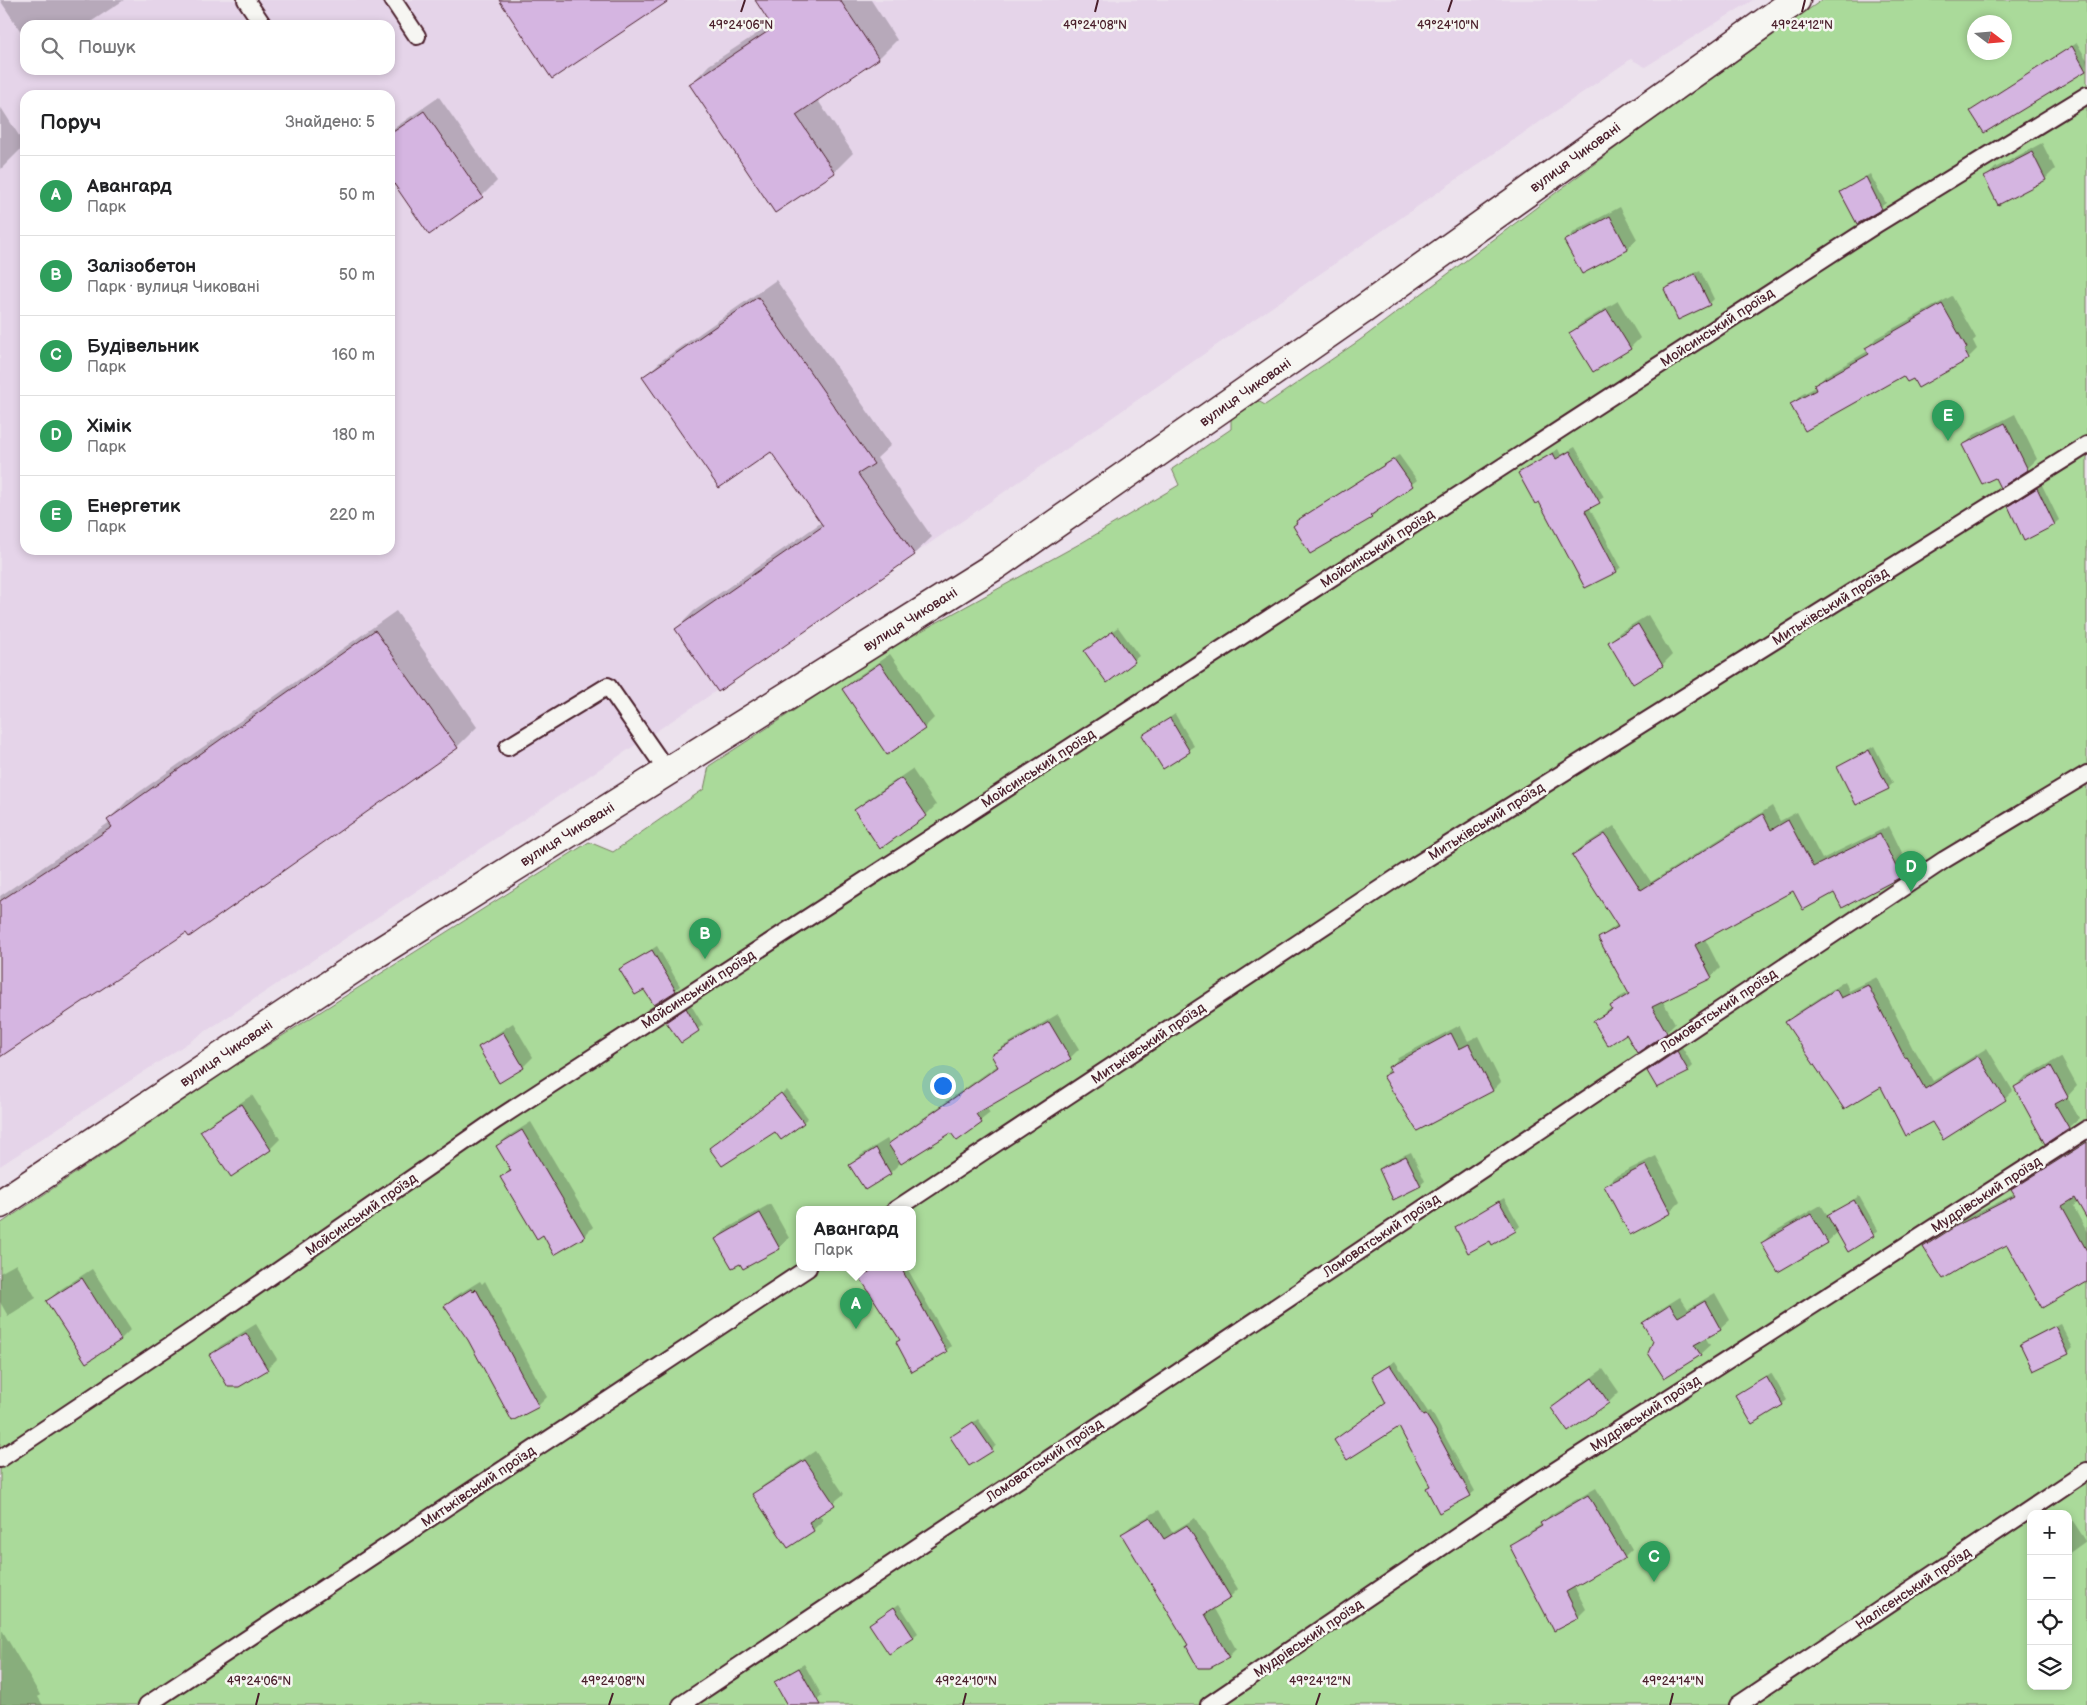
<!DOCTYPE html>
<html lang="uk">
<meta charset="utf-8">
<style>
body{margin:0;font-family:"Balsamiq Sans",sans-serif;background:#f6f6f6;color:#202124}
.controls{position:absolute;right:15px;bottom:15px;display:grid;overflow:hidden;border-radius:10px;box-shadow:0 2px 8px #0003}
.controls button{width:45px;height:45px;display:grid;place-items:center;padding:0;border:0;border-bottom:1px solid #e0e0e0;background:#fff;color:#202124;font:25px sans-serif}
.compass{position:absolute;left:1967px;top:15px;width:45px;height:45px;border-radius:50%;background:#fff;box-shadow:0 2px 8px #0003;rotate:106deg}
.you{position:absolute;left:942px;top:1085px;width:18px;height:18px;margin:-12px;border:4px solid #fff;border-radius:50%;background:#1a73e8;box-shadow:0 0 0 8px #1a73e833}
.badge{display:grid;place-items:center;width:32px;height:32px;border-radius:50%;background:#111827;color:#fff;font-size:16px;font-weight:700}
.pin{position:absolute;translate:-50% -41px;filter:drop-shadow(0 1px 2px #0008)}
.pin::after{content:'';position:absolute;top:26px;width:18px;height:15px;background:inherit;clip-path:polygon(0 0,100% 0,50% 100%)}
.popup{position:absolute;left:796px;top:1206px;width:120px;height:65px;box-sizing:border-box;display:grid;place-content:center;border-radius:10px;background:#fff;filter:drop-shadow(0 1px 4px #0005);font-size:16px;white-space:nowrap;color:#757577}
.popup b{font-size:19px;color:#202124}
.popup::after{content:'';position:absolute;left:50%;top:100%;margin-left:-10px;border:10px solid transparent;border-top-color:#fff}
.list{margin:0;padding:0;list-style:none}
h2{display:flex;justify-content:space-between;align-items:center;height:65px;margin:0;padding:0 20px;font-size:21px}
h2 small{font-size:16px;font-weight:400;color:#757577}
.list li{display:grid;grid-template-columns:32px 1fr auto;gap:15px;align-items:center;box-sizing:border-box;height:80px;padding:0 20px;border-top:1px solid #e0e0e0}
.list b{display:block;font-size:19px;white-space:nowrap}
.list p{margin:0;font-size:16px;white-space:nowrap;color:#757577}
.list em{font-size:16px;font-style:normal;color:#757577}
.icon{flex:none;width:28px;height:28px;fill:none;stroke:currentColor;stroke-width:2;stroke-linecap:round;stroke-linejoin:round}
.map{position:relative;flex:none;width:2087px;height:1705px;overflow:hidden}
.search{position:absolute;background:#fff;box-shadow:0 2px 8px #0003;left:20px;top:20px;width:375px;height:55px;display:flex;align-items:center;gap:12px;box-sizing:border-box;padding:0 18px;border-radius:15px;color:#757577;font-size:19px}
.panel{position:absolute;background:#fff;box-shadow:0 2px 8px #0003;left:20px;top:90px;width:375px;height:465px;border-radius:15px}
.map>svg:first-child{display:block}
</style>
<div class="map">
<svg width="2087" height="1705" viewBox="0 0 2087 1705">
<rect width="100%" height="100%" fill="#ece2ed"/>
<filter id="ink" filterUnits="userSpaceOnUse"><feTurbulence type="fractalNoise" baseFrequency=".02" numOctaves="2"/><feDisplacementMap in="SourceGraphic" scale="10" xChannelSelector="R" yChannelSelector="G"/><feConvolveMatrix kernelMatrix="1 2 1 2 8 2 1 2 1" color-interpolation-filters="sRGB"/></filter>
<g filter="url(#ink)">
<path fill="#e5d4e9" fill-rule="evenodd" d="M0 0H1753L1645 67 1631 59 700 702 232 1014 0 1166ZM25 25H390V70H25ZM25 95H390V550H25Z"/>
<path fill="#aada9a" stroke="#7a7c62" fill-rule="evenodd" d="M1822 0H2087V1705H0V1224L233 1067 589 842 613 852 704 789 709 766 885 651 1083 542 1179 485 1172 469 1231 429V419L1258 401 1265 405 1360 340 1638 131ZM1974 22H2004V52H1974ZM800 1210H912V1268H800ZM2031 1514H2068V1686H2031Z"/>
<path fill="#0003" d="M0 0H124L86 25H25V38Z
M756 0H871L897 40 879 58 817 99 853 153 834 172 691 84 709 65 772 24Z
M2077 43 2087 60 2085 70 1972 111Z
M439 97 497 181 482 196 390 176V131Z
M0 106 25 145 0 170Z
M2042 143 2055 169 2045 179 1999 203 1985 178 1995 168Z
M1870 174 1886 203 1858 223 1841 192Z
M1620 207 1637 239 1627 249 1565 241 1575 231Z
M1700 270 1714 299 1709 304 1665 290 1670 285Z
M776 280 891 445 877 458 932 537 914 554 676 629 694 611 822 522 772 450 644 377 662 360Z
M1952 296 1976 338 1973 341 1977 349 1968 358 1913 377 1903 374 1792 404 1801 395 1816 387 1825 376 1868 351 1867 348 1876 338Z
M1618 301 1640 338 1630 348 1571 333 1581 323Z
M2015 414 2037 459 2027 469 1964 445 1974 435Z
M1575 447 1604 497 1589 507 1621 567 1617 571 1540 500 1519 473 1558 449 1561 455Z
M1399 455 1417 480 1371 517 1298 522 1302 517Z
M2042 485 2059 520 2054 524 2010 506Z
M396 611 477 727 457 747 0 1055V896L110 822 108 820 128 800Z
M1648 615 1672 655 1662 665 1610 642 1620 632Z
M1118 627 1139 656 1107 681 1091 647Z
M890 654 934 718 924 728 844 689 854 679Z
M1175 714 1194 746 1163 767 1144 735Z
M1874 746 1893 783 1888 788 1838 767Z
M912 769 936 805 926 815 880 847 855 810 865 801Z
M1772 806 1780 821 1797 812 1822 859 1889 826 1909 867 1900 876 1842 906 1835 891 1794 889 1705 939 1720 968 1711 977 1662 1000 1675 1023 1666 1032 1627 1033 1595 1021 1612 1007 1620 997 1629 992 1599 938 1618 924 1574 855 1583 846 1614 826 1651 882Z
M657 946 680 986 675 990 644 988 621 969Z
M1877 977 1914 1051 1915 1050 1933 1081 1987 1048 2013 1091 2005 1099 1932 1121 1787 1022 1795 1014 1845 981 1849 991Z
M691 1005 703 1025 681 1041 668 1022Z
M1058 1014 1079 1049 1070 1058 986 1107 990 1113 957 1139 951 1131 900 1163 890 1173 851 1165 861 1155 887 1139 890 1144 898 1136 998 1065 993 1056 1002 1047Z
M513 1023 533 1057 523 1067 480 1048 490 1038Z
M1460 1025 1468 1041 1478 1036 1501 1082 1493 1090 1384 1076 1398 1058Z
M1682 1047 1693 1066 1688 1071H1649Z
M2061 1057 2077 1086 2067 1097 2079 1118 2069 1127 2015 1087 2025 1077Z
M787 1090 808 1118 803 1122 716 1143Z
M252 1095 280 1139 270 1149 202 1131 212 1122Z
M531 1122 593 1227 584 1236 543 1234 502 1177 511 1168 497 1146 507 1137Z
M2087 1140V1197L2073 1206 2087 1232V1281L2008 1244 1925 1248 1965 1219 2015 1194 2012 1190 2019 1183Z
M1411 1152 1425 1181 1420 1185 1380 1169 1385 1164Z
M1656 1156 1680 1202 1670 1212 1606 1186 1616 1176Z
M1859 1196 1878 1230 1848 1250 1838 1232 1827 1242 1762 1243 1772 1233 1821 1205 1828 1216Z
M1504 1198 1520 1226 1516 1230 1490 1239 1457 1227Z
M770 1204 789 1238 779 1248 743 1268 717 1239 726 1229Z
M16 1264 36 1298 8 1316 0 1302V1273Z
M874 1268H907L951 1346 946 1351 913 1370 897 1343 900 1339 861 1278Z
M92 1269 131 1329 121 1339 48 1301 58 1291Z
M480 1281 482 1284 485 1281 547 1397 538 1406 469 1339 446 1306 454 1297Z
M1715 1293 1730 1320 1720 1329 1705 1337 1710 1345 1700 1354 1644 1323 1653 1314 1680 1297 1688 1309Z
M2060 1323 2073 1348 2068 1353 2033 1370 2021 1344 2026 1340Z
M256 1324 277 1359 267 1369 210 1356 220 1346Z
M1395 1361 1428 1412 1431 1411 1475 1491 1470 1495 1427 1488 1431 1484 1399 1426 1335 1440 1387 1402 1373 1376Z
M1603 1369 1619 1392 1609 1402 1568 1430 1553 1408 1563 1398Z
M1771 1373 1787 1400 1782 1404 1737 1395Z
M978 1419 996 1445 992 1450 952 1437Z
M815 1451 844 1494 819 1514 823 1520 813 1530 754 1494 764 1485Z
M1596 1488 1632 1549 1624 1557 1574 1586 1586 1609 1578 1617 1511 1546 1519 1538 1542 1524 1550 1515Z
M1159 1510 1172 1532 1195 1518 1238 1589 1230 1597 1213 1607 1236 1649 1228 1657 1189 1645 1123 1534 1131 1526Z
M2067 1512 2086 1541 2068 1554V1514H2064Z
M899 1604 918 1633 913 1637 871 1624Z
M2 1630 40 1695 38 1697 43 1705H0Z
M804 1664 822 1696 811 1705H789L775 1682Z"/>
<path fill="#d5b5e1" stroke="#4a1f2b" d="M499 0H670L552 79Z
M755 0H840L879 59 796 115 835 173 775 213 689 84 773 28Z
M2072 46 2086 71 1984 133 1970 111Z
M424 111 483 197 429 235 390 178V134Z
M2032 152 2046 180 1998 205 1984 177Z
M1866 177 1882 209 1857 224 1840 192Z
M1610 216 1628 250 1582 274 1564 241Z
M1695 274 1710 305 1678 320 1664 289Z
M758 297 874 464 858 474 915 555 718 692 675 629 823 526 771 452 719 488 642 377Z
M1942 304 1967 348 1964 350 1969 359 1918 388 1913 379 1907 382 1903 376 1805 431 1790 404 1816 390 1814 385 1869 354 1865 348Z
M1607 310 1631 349 1593 372 1569 333Z
M2005 423 2028 470 2000 488 1995 478 1982 484 1962 445Z
M1570 451 1600 503 1585 511 1617 572 1585 588 1539 502 1535 504 1518 473 1553 453 1556 459Z
M1394 459 1413 486 1370 516 1372 518 1310 554 1293 526 1297 523 1296 521Z
M2037 488 2055 525 2024 541 2008 506Z
M1638 624 1663 666 1633 684 1608 642Z
M375 630 458 748 189 937 186 933 0 1057V901L112 827 107 820Z
M1113 631 1135 662 1107 683 1084 651Z
M880 663 925 729 887 755 842 689Z
M1170 718 1190 752 1163 769 1142 735Z
M1869 750 1889 789 1856 805 1837 767Z
M901 778 927 816 880 849 854 810Z
M1763 814 1771 830 1788 820 1813 867 1880 834 1901 877 1842 908 1834 893 1803 910 1793 891 1695 945 1712 978 1652 1007 1667 1033 1637 1053 1626 1034 1608 1046 1593 1021 1612 1010 1610 1006 1629 994 1598 938 1618 927 1572 855 1605 834 1641 890Z
M652 950 676 991 654 1005 644 990 635 995 619 969Z
M1868 985 1905 1058 1907 1057 1925 1089 1978 1056 2006 1100 1943 1140 1932 1122 1906 1136 1881 1087 1844 1109 1785 1022 1836 989 1841 998Z
M686 1008 699 1031 681 1043 666 1022Z
M1049 1022 1071 1059 976 1114 982 1123 957 1141 951 1133 901 1164 888 1144 998 1067 991 1055Z
M503 1032 524 1068 499 1083 478 1047Z
M1451 1033 1459 1049 1469 1044 1493 1091 1417 1131 1383 1076 1391 1072 1388 1067Z
M1677 1051 1689 1072 1657 1088 1647 1071Z
M2051 1066 2068 1097 2055 1104 2069 1128 2045 1144 2014 1087Z
M781 1093 804 1123 781 1140 775 1132 722 1166 709 1148Z
M241 1104 271 1150 231 1177 200 1131Z
M522 1130 585 1237 554 1255 543 1235 537 1239 500 1177 511 1171 496 1146Z
M2087 1142V1219L2075 1198 2062 1206 2087 1251V1282L2042 1308 2007 1245 1968 1264 1943 1279 1923 1247 1956 1226 2015 1196 2011 1190Z
M876 1148 891 1174 865 1190 849 1165Z
M1406 1156 1421 1186 1393 1200 1379 1169Z
M1646 1165 1671 1213 1630 1235 1604 1186Z
M1854 1200 1874 1236 1848 1252 1827 1215Z
M1499 1201 1516 1231 1492 1245 1490 1241 1468 1253 1455 1227Z
M760 1213 780 1249 743 1269 740 1264 732 1268 715 1239Z
M1811 1214 1828 1243 1778 1272 1761 1243Z
M875 1268H901L947 1352 912 1372 896 1342 900 1340 860 1278Z
M82 1278 121 1340 86 1363 46 1301Z
M471 1289 473 1292 476 1289 539 1407 512 1421 468 1340 444 1306Z
M1705 1301 1721 1330 1694 1345 1701 1355 1664 1378 1648 1353 1653 1341 1642 1323 1670 1305 1678 1317Z
M2055 1326 2069 1354 2033 1371 2020 1344Z
M246 1333 268 1370 239 1387H228L209 1355Z
M1390 1365 1423 1416 1426 1415 1435 1429 1471 1496 1439 1513 1426 1488 1430 1486 1399 1427 1347 1460 1334 1440 1386 1403 1372 1376Z
M1766 1376 1783 1405 1752 1424 1735 1395Z
M1592 1378 1609 1403 1568 1432 1551 1408Z
M973 1422 993 1451 969 1466 950 1437Z
M805 1460 835 1505 809 1522 814 1531 788 1548 752 1494Z
M1588 1495 1625 1558 1566 1592 1579 1618 1554 1631 1509 1545 1542 1526 1540 1523Z
M1150 1517 1164 1539 1187 1525 1231 1598 1205 1614 1229 1658 1210 1668H1198L1186 1646 1188 1645 1121 1534Z
M894 1607 914 1638 889 1654 869 1624Z
M799 1668 820 1705H787L774 1682Z"/>
<g fill="none" stroke-linecap="round" stroke-linejoin="round">
<g stroke="#4a1f2b" stroke-width="20">
<path id="lane" d="M246 0 263 25
M393 0 417 36
M508 747 608 686 667 771
M895 1210 1416 865 2087 445
M0 1459 187 1334 496 1120 1875 225 2087 95
M147 1705 808 1268
M681 1705 1944 860 2087 774
M1209 1705 1533 1485 2087 1129
M1738 1705 2087 1471"/>
</g>
<g stroke="#4a1f2b" stroke-width="31">
<path id="street" d="M0 1204 368 959 995 566 1365 308 1796 0"/>
</g>
<use href="#lane" stroke="#f6f6f2" stroke-width="16"/>
<use href="#street" stroke="#f6f6f2" stroke-width="28"/>
</g>
</g>
<path fill="none" stroke="#4a1f2b" stroke-width="2" d="M741 12 745 0M1095 12 1098 0M1448 12 1452 0M1802 12 1805 0M256 1705 259 1693M609 1705 613 1693M963 1705 966 1693M1316 1705 1320 1693M1670 1705 1673 1693"/>
<g text-anchor="middle" stroke-width="5" stroke-linejoin="round" paint-order="stroke">
<g font-size="14" fill="#4a1f2b" stroke="#f6f6f2">
<text transform="translate(1575 157) rotate(-36)" y="5">вулиця Чиковані</text>
<text transform="translate(1717 327) rotate(-33)" y="5">Мойсинський проїзд</text>
<text transform="translate(1245 392) rotate(-35)" y="5">вулиця Чиковані</text>
<text transform="translate(1377 548) rotate(-33)" y="5">Мойсинський проїзд</text>
<text transform="translate(1830 606) rotate(-32)" y="5">Митьківський проїзд</text>
<text transform="translate(910 619) rotate(-32)" y="5">вулиця Чиковані</text>
<text transform="translate(1038 768) rotate(-33)" y="5">Мойсинський проїзд</text>
<text transform="translate(1486 821) rotate(-32)" y="5">Митьківський проїзд</text>
<text transform="translate(567 834) rotate(-32)" y="5">вулиця Чиковані</text>
<text transform="translate(698 989) rotate(-33)" y="5">Мойсинський проїзд</text>
<text transform="translate(1718 1010) rotate(-34)" y="5">Ломоватський проїзд</text>
<text transform="translate(1148 1043) rotate(-34)" y="5">Митьківський проїзд</text>
<text transform="translate(226 1053) rotate(-34)" y="5">вулиця Чиковані</text>
<text transform="translate(1986 1194) rotate(-33)" y="5">Мудрівський проїзд</text>
<text transform="translate(361 1214) rotate(-35)" y="5">Мойсинський проїзд</text>
<text transform="translate(1381 1235) rotate(-34)" y="5">Ломоватський проїзд</text>
<text transform="translate(1645 1413) rotate(-33)" y="5">Мудрівський проїзд</text>
<text transform="translate(1044 1460) rotate(-34)" y="5">Ломоватський проїзд</text>
<text transform="translate(478 1486) rotate(-34)" y="5">Митьківський проїзд</text>
<text transform="translate(1913 1588) rotate(-34)" y="5">Налісенський проїзд</text>
<text transform="translate(1308 1638) rotate(-34)" y="5">Мудрівський проїзд</text>
</g>
</g>
<g font-size="12" text-anchor="middle" fill="#4a1f2b" stroke="#f6f6f2" stroke-width="5" stroke-linejoin="round" paint-order="stroke">
<text x="741" y="29">49°24'06"N</text>
<text x="1095" y="29">49°24'08"N</text>
<text x="1448" y="29">49°24'10"N</text>
<text x="1802" y="29">49°24'12"N</text>
<text x="259" y="1685">49°24'06"N</text>
<text x="613" y="1685">49°24'08"N</text>
<text x="966" y="1685">49°24'10"N</text>
<text x="1320" y="1685">49°24'12"N</text>
<text x="1673" y="1685">49°24'14"N</text>
</g>
</svg>
<div class="controls">
<button>+</button>
<button>−</button>
<button><svg class="icon" aria-label="locate" viewBox="0 0 24 24"><circle cx="12" cy="12" r="6"/><path d="M12 2v4M12 18v4M2 12h4M18 12h4"/></svg></button>
<button><svg class="icon" aria-label="layers" viewBox="0 0 24 24"><path d="M12 4l9 5-9 5-9-5zM3 14l9 5 9-5"/></svg></button>
</div>
<svg class="compass" viewBox="-18 -18 36 36"><path d="M0-13l5 13h-10z" fill="#e53935"/><path d="M0 13l5-13h-10z" fill="#757577"/></svg>
<div class="you"></div>
<div class="pin badge" style="left:856px;top:1329px;background:#2e9e5b">A</div>
<div class="popup"><b>Авангард</b>Парк</div>
<div class="pin badge" style="left:705px;top:959px;background:#2e9e5b">B</div>
<div class="pin badge" style="left:1654px;top:1582px;background:#2e9e5b">C</div>
<div class="pin badge" style="left:1911px;top:892px;background:#2e9e5b">D</div>
<div class="pin badge" style="left:1948px;top:441px;background:#2e9e5b">E</div>
<div class="search"><svg class="icon" aria-label="search" viewBox="0 0 24 24"><circle cx="10" cy="10" r="6"/><path d="M15 15l6 6"/></svg>Пошук</div>
<section class="panel">
<h2>Поруч<small>Знайдено: 5</small></h2>
<ul class="list">
<li><span class="badge" style="background:#2e9e5b">A</span><div><b>Авангард</b><p>Парк</p></div><em>50 m</em></li>
<li><span class="badge" style="background:#2e9e5b">B</span><div><b>Залізобетон</b><p>Парк · вулиця Чиковані</p></div><em>50 m</em></li>
<li><span class="badge" style="background:#2e9e5b">C</span><div><b>Будівельник</b><p>Парк</p></div><em>160 m</em></li>
<li><span class="badge" style="background:#2e9e5b">D</span><div><b>Хімік</b><p>Парк</p></div><em>180 m</em></li>
<li><span class="badge" style="background:#2e9e5b">E</span><div><b>Енергетик</b><p>Парк</p></div><em>220 m</em></li>
</ul>
</section>
</div>
